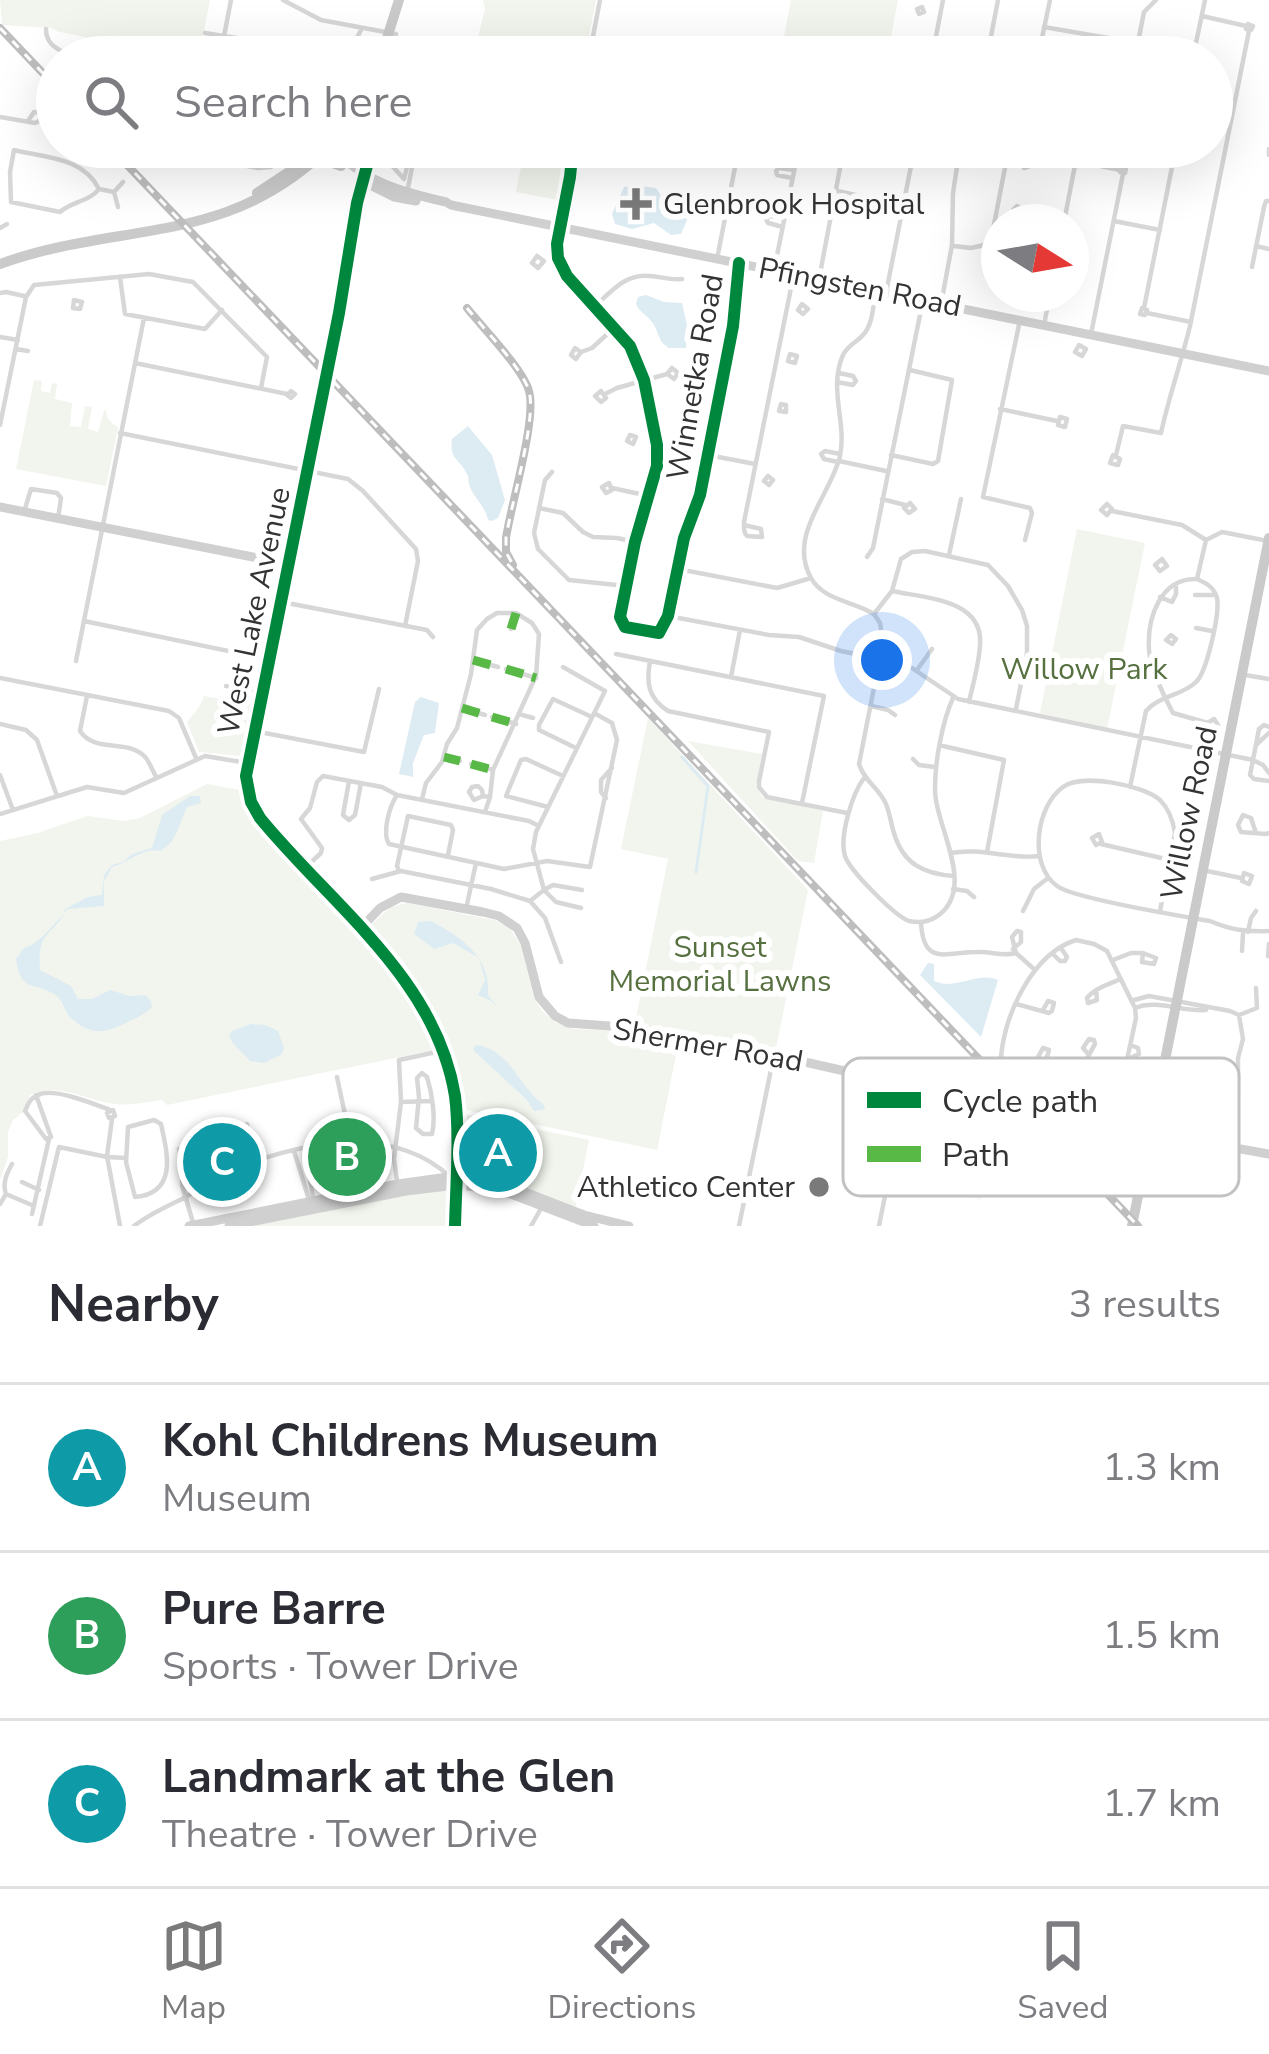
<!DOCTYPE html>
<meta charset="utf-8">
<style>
body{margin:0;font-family:"Nunito Sans",sans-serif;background:#f2f2f3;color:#2b2b33}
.compass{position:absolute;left:981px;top:204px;width:108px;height:108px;border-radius:50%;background:#fff;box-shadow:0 12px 48px #0002;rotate:101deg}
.you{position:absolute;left:882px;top:660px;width:42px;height:42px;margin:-30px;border:9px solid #fff;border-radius:50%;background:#1a73e8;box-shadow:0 0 0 18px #1a73e833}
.badge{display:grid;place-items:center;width:78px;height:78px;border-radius:50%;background:#7a7a7a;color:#fff;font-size:39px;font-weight:700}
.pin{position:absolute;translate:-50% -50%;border:6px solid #fff;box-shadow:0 3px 12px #0006}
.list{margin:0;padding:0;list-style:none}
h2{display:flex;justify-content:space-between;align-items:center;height:156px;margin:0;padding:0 48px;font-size:51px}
h2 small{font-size:39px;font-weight:400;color:#7c7c81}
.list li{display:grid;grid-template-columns:78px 1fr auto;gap:36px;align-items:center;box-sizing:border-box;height:168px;padding:0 48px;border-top:3px solid #e1e1e2}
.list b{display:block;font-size:45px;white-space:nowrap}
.list p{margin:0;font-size:39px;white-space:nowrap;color:#7c7c81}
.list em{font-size:39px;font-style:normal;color:#7c7c81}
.icon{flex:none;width:66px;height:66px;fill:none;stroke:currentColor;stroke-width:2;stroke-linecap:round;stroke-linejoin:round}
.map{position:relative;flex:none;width:1269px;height:1226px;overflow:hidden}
.search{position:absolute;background:#fff;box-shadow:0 12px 48px #0002;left:36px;right:36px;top:36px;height:132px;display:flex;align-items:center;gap:30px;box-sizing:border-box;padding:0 42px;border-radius:66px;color:#7c7c81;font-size:45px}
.sheet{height:660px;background:#fff}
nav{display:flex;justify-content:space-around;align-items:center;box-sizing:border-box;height:168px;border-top:3px solid #e1e1e2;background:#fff;font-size:33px;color:#7c7c81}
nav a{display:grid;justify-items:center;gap:6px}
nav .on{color:#7a7a7a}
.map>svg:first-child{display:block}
</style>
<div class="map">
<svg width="1269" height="1226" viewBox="0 0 1269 1226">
<rect width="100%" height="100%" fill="#fff"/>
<path fill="#f1f5ed" d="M0 0H210L199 57H183L60 32 50 28 2 25Z
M483 0H596L585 57H497L484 48 476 46 485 9Z
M791 0H898L887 57H809L781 52Z
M525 147H568L558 200 516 192Z
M34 380 42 381 41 391 50 393 52 383 57 384 55 399 72 403 70 426 81 427 85 406 92 407 88 429 98 432 105 408 108 419 118 428 106 486 16 469Z
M1077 529 1145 543 1107 729 1040 713Z
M204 696 249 704 252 709 242 756 199 752 187 722 199 707Z
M648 718 808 890 775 1053 635 1023 668 859 621 849Z
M688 741 762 754 756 785 762 797 823 811 814 863 798 861Z
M207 784 240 790 252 820 266 838C326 902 402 967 434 1050L167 1105 162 1100C147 1102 130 1106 114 1104 83 1100 62 1082 30 1095L23 1112 13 1120 8 1132V1157L0 1180V841L38 833 87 816 125 821 140 818Z
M407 903 494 920 509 927 521 946 534 998 542 1011 556 1023 575 1029 637 1032 679 1040 657 1150 461 1109C454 1062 440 1016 412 977 399 959 382 944 369 926L391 907Z
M977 1106 1000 1110 981 1199 942 1193 950 1151 963 1154 967 1150Z
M462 1114 589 1140 575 1209 502 1180 464 1169Z
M452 1187V1226H248L433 1189Z"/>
<path fill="#ddebf3" d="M634 185 656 188 666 203 683 210 687 220 681 234 671 235 654 223 632 229 615 224 612 214 624 187Z
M646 295 664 302 682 303 688 329 686 348H669C656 340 660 332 652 322 646 314 640 313 636 304L638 297Z
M468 426 492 455 505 500 498 518 492 521 488 520C485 505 473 498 469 484 468 481 469 477 467 474 460 459 449 460 452 439Z
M421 697 439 703 435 733 424 735 413 763V777L399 774 415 702Z
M190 796H200L201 803 187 807C179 823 178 840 161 851 142 847 129 863 112 867L104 882V906L67 909C51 939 37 929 40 970L71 986 78 999H92L110 990 129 996 145 995 151 1001 152 1007C144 1015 138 1017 128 1022 105 1033 91 1037 70 1017 63 1009 63 999 54 994 32 981 21 993 16 959L24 948C40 944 53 924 64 914L65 909 88 897 102 895 104 875 112 865 123 862 132 854 152 848 162 815Z
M431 921C462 937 491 958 488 995L498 1008 491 1001 478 995 485 980 479 958 453 943 434 949 414 934 418 922Z
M928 963 934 964V981C956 991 977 971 998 980L981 1037 920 975Z
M251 1024 265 1025 278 1031 284 1048 282 1054 264 1063 250 1061C243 1052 232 1046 229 1035L232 1031Z
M477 1045C512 1051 518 1087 544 1105L545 1109 534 1111 526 1099 474 1051 473 1048Z"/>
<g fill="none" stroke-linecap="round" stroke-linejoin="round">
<path stroke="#ddebf3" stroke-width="3" d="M682 757 708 786 696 872"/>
<path stroke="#d7d7d7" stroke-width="4.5" d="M283 0 321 20 396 34
M922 7 924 12 919 14 917 9Z
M1202 16 1246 26
M1248 24 1253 26 1251 30 1246 29Z
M1044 27 1137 43
M46 29C46 46 59 49 71 57
M205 33 255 41 304 57
M932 52 953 57
M174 57V56
M220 57 231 0
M347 57 361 30
M589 57 600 0
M909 57H913
M932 57 943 0
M987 57 998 0
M1038 57 1050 0
M1135 57 1144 12 1156 0
M1193 57 1205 0
M0 117 35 123 41 120 40 113 34 112 28 121
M152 147 258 168 271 167 296 147
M375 147 404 179 412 147
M573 147 570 177 557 244 558 258 567 276 630 346 644 380 657 445V466L635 542 620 617 625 627 659 633 668 616 684 538 700 495 733 326 739 263
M892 147 887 152 892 157 897 153 892 147
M1269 149V155
M14 150C46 158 83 157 99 189 90 201 71 202 60 212L11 202 10 172Z
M1076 158 1081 161 1078 166 1074 163Z
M1028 161 1030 166 1024 168 1023 163Z
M1081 162 1120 170
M1122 167 1126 168 1125 173 1120 172Z
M367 171 372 147
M369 178 373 161 378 158 385 159
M792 178 777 175 776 171 779 168 794 170
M99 189 114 192 123 182
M837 191 902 205
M114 192 118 207
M407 193 416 147
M1017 206 1021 209 1017 213 1013 210Z
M1114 221 1160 230
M1064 222 1075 165
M783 227 768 223 766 219 770 216 785 218
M0 228 7 224
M984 245 992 235 1009 147
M984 245 999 256
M954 246 971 248 984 245
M1256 246 1269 249
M537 256 544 261 538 268 532 263Z
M717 259 739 147
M1252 267 1264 207 1266 201H1269
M774 270 799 147
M120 277 125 314 205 329 222 310
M819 279 844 147
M876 291C873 305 873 325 863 335 856 343 848 345 843 355 828 389 847 422 840 456 831 495 787 535 811 578 824 601 854 601 874 614L880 623 883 642 859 764C864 781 879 788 886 804 890 814 891 824 894 833 903 864 924 874 954 876
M0 293 6 292 24 296
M886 293 913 156 897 153
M74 300 82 302 80 309 73 308Z
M802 304 808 309 803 314 798 310Z
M941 304 952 245 953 193 960 147
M595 306C612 291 626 273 650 276 662 277 671 280 682 279
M1142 308 1147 310 1145 315 1140 314Z
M1144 308 1176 147
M1147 313 1191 322
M1020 320 983 497 1030 508 1032 513 1025 540
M1044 325 1050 294
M1091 334 1123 174
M0 337 18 340
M1079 345 1086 349 1082 356 1075 352Z
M575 348 581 352 576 359 571 355Z
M16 349 28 351
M581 352 592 348 614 328
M790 354 797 356 795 363 788 361Z
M135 363 287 394
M672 368 678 373 674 379 667 374Z
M837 382 853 385 856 381 853 376 839 373
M291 391 295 394 291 398 287 395Z
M601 391 606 398 601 402 595 396Z
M605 394 617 388 667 374
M781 404 786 405V412L779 411Z
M1000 409 1057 421
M1060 417 1067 419 1065 427 1058 425Z
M0 425 26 297 34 285 149 274 193 282 267 357 261 388
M120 433 348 479 363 491 416 549 418 561 405 626
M630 435 636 437 633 444 627 441Z
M708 455 755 464
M891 455 933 464 938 461 952 380 910 370
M1113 455 1120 459 1118 465 1110 463Z
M1116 455 1123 426 1161 433C1169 396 1181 363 1190 326L1249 31
M839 461 886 471
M838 462 824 459 821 454 825 451 840 454
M552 472 545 480 534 533 538 549 569 580 626 586
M768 476 773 480 769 485 764 481Z
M609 483 612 490 606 493 602 487Z
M612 488 649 496
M882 499 905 505
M910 503 915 509 909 513 904 508Z
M1107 504 1112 509 1107 515 1101 510Z
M539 508 563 513 583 532 593 537 617 538 635 542
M1112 511 1182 525 1206 540 1222 532 1268 541
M24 512 31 489 57 493 61 498 58 519
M744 525 761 529 762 537 747 536C743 532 744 527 744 522L793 278
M949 555 961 499
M867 557 873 548 923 300
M1162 559 1167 566 1160 571 1155 565Z
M678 569 777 588 811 578
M1197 579C1160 578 1147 618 1149 650 1150 669 1164 696 1173 713L1208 723
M892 591C924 598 984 599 980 645 979 664 973 684 969 702
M1195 595H1216
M1160 597 1172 602 1176 594V586
M282 602 427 630 433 637
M874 614 892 591 901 559 912 552 925 551 988 565 1008 586 1022 610 1027 626V653L1016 709
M668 616 769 635 799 637 841 651 906 664 958 699 1253 760 1263 765 1269 773
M84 621 267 659
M1196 628 1212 631
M511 629 516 613
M1171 635 1176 639 1172 644 1166 640Z
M616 654 824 696 802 803
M473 660 498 667
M76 661 144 318
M650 661C646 683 648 698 668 711L769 732 759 781V787L767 797 847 813
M563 667 605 691 536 832 533 849 544 890 553 885 582 890
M506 669 536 678
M917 670 932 649
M1124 673 1142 675 1156 671
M1245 675 1269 679
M731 677 740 630
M0 678 169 711 179 718 196 758
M226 686 262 691
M87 696 80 731C95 754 130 738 146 758 148 760 155 775 156 777
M871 706 888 710 895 715
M462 708 485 715
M519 714 533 718
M492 717 516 724
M1214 719 1218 725 1211 728 1209 722Z
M0 724 26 730 37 740 57 796
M1269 727 1264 725 1259 729 1250 775 1254 779 1269 781
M254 731 364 752 379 689
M1257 744 1269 733
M943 746 1004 760 987 852
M576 748 539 730V725L553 699 592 717
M444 757 460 761
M913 759 919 765 935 767
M471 764 493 770
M0 775 13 810
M864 778C852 794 839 837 845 856 850 871 895 916 909 921 918 923 928 922 936 917 979 889 934 825 935 788 935 762 942 722 953 698
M349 781 343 815 349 820 355 815 361 783
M1130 787 1146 711C1160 695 1182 696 1196 682 1207 672 1220 613 1217 598 1214 587 1206 583 1197 579L1206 540
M397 795C389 807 382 833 389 844L504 869 547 861 590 867 617 740 612 723 594 713
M483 796 482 790 478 786 472 787 469 792 474 800 483 796 490 797
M606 798 601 792V780L612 768
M422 799 426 783 442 762 447 744 457 728 471 674 477 630 487 619 497 613H516L532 623 539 634 536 676 493 770 490 797 485 812
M548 807 506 796 521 760 526 759 563 776
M0 814 87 787 124 793 205 756 247 763
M1256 833 1251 818 1243 815 1238 825 1241 832 1266 834 1269 833
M1099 834 1102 842 1096 845 1092 838Z
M1101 844 1170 860
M951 853C981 847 1009 860 1039 856
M306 867 321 853 322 848 301 819 310 808 317 782 323 776 382 787 397 795 529 821 539 826
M399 871 397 866 408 816 451 825 453 830 448 855
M1207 871 1241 878
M1244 873 1252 876 1249 884 1242 881Z
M372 879 401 871 491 889 530 901 544 890 556 902 581 908
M953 889 967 891 974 897
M530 901 545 918 561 962
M466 909 476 863
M1023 911 1034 889 1048 878
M1160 911 1175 833C1173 820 1169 809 1160 800 1143 785 1082 773 1063 787 1036 806 1028 865 1057 886 1075 899 1181 916 1210 921 1231 930 1246 932 1269 931
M921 922C923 967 946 952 977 952 991 951 1002 957 1016 953
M1248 932 1251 918 1256 911
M1076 940 1094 944 1107 951 1135 1008 1136 1018 1125 1069 1120 1082 1112 1089 1072 1106 1039 1100 1004 1063 1001 1057C1005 1014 1032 954 1076 940Z
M1013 949 1021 942V932L1017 931 1012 937 1016 953 1035 970
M1242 951 1243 933
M1053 954 1060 961H1065L1067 957 1061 948
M1268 956 1269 944
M1113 960 1131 953H1143L1142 962 1154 964 1156 958 1143 953
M1096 990 1097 1000 1088 1003 1087 998C1095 988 1109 984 1121 979
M1134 1000 1149 996 1230 1011 1239 1015
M1016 1004 1049 1013 1052 1011 1054 1003 1048 1001 1043 1010
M1135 1008C1157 999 1182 1012 1206 1010
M1128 1059 1139 1054 1138 1048 1133 1046
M1202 1067 1196 1083H1188L1186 1075 1194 1067C1208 1066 1223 1071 1237 1074
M422 1073 427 1077C432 1093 436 1118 432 1134H423L416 1128 419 1097 417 1078Z
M337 1077 351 1143
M1024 1084C1035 1075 1046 1065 1049 1050L1043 1048 1038 1057 1044 1063
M1112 1089 1124 1101 1127 1098V1093L1118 1083
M36 1095 51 1137 46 1139 25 1111C29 1103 29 1099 38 1095 53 1087 94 1104 110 1110
M401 1102 431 1101
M113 1110 115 1116 109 1118 107 1113Z
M1087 1117C1088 1078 1070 1087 1095 1044L1094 1040 1089 1039 1083 1048 1089 1055
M112 1119 107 1156 120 1226
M154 1120 161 1124C168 1155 177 1193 135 1197L126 1162 128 1127Z
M1233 1123 1218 1120 1214 1115 1218 1108H1236
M247 1124 255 1161
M1230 1139 1238 1094V1058L1243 1039 1239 1015 1257 1008 1256 988
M179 1149 183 1164 182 1185 194 1226
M311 1150 310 1180 313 1198
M294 1151 310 1203
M397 1181 394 1159 401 1102 399 1060 441 1051
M22 1182 39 1190
M6 1194 34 1206
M0 1204 6 1194C2 1183 7 1173 12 1164
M32 1214 49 1139
M40 1226 59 1147 107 1157 126 1158
M134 1226C148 1215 165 1207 182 1199 206 1185 229 1170 256 1161 317 1140 397 1128 449 1176
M531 1226 543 1205
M739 1226 774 1055
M879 1226 907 1086"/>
<path stroke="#d0d0d0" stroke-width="9" d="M329 147C367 182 397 191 446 202L451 205 1269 371
M365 176 357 203 339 313 246 776 251 802 260 818C331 905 436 978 455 1096 460 1134 456 1187 455 1226
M360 180 394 197 416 201
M0 507 288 564
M361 928 380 908 401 897 483 912 499 916 517 928 525 943 539 997 555 1016 568 1023 637 1028 774 1055 986 1103 1269 1154
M189 1226 398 1184 455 1176 509 1186 584 1215 629 1226
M229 1226 406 1191 456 1185 486 1188 508 1193 594 1226"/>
<path stroke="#cacaca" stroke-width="10" d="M381 57 399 0
M338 147 343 160
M316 160H324L341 166
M257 193 307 160
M0 264C122 220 226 248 329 147
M1132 1226 1269 538"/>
<g stroke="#bebebe" stroke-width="8">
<path id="rail" d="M0 28 57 88
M110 147 1138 1226
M467 308C483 328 523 369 529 391 537 419 511 504 506 538V552L513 565"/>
</g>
<use href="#rail" stroke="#fff" stroke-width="3" stroke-dasharray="9" stroke-linecap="butt"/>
<path stroke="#58b947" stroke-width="9" stroke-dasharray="18 9" stroke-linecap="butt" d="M511 629 516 613
M473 660 498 667
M506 669 536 678
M462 708 485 715
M492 717 516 724
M444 757 460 761
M471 764 493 770"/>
<g stroke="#fff" stroke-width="20">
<path id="cycleway" d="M372 147 357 203 339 313 246 776 251 802 260 818C331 905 436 978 455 1096 460 1134 456 1187 455 1226
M573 147 570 177 557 244 558 258 567 276 630 346 644 380 657 445V466L635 542 620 617 625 627 659 633 668 616 684 538 700 495 733 326 739 263"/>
</g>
<use href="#cycleway" stroke="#00873e" stroke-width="12"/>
</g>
<g fill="#7a7a7a" stroke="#fff" stroke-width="4.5">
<path d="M630 186h12v12h12v12h-12v12h-12v-12h-12v-12h12z"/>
<circle cx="819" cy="1187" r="12"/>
</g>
<g text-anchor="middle" stroke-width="12" stroke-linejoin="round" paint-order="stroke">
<g font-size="30" fill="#333" stroke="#fff" text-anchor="start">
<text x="663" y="214">Glenbrook Hospital</text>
<text x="795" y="1197" text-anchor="end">Athletico Center</text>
</g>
<g font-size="30" fill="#333" stroke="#fff">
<text transform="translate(860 287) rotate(11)" y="10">Pfingsten Road</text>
<text transform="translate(695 377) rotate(-80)" y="10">Winnetka Road</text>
<text transform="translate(254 611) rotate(-78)" y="10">West Lake Avenue</text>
<text transform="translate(1189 813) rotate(-78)" y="10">Willow Road</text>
<text transform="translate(708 1045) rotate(10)" y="10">Shermer Road</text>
</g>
<g font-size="30" fill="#56703f" stroke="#fff">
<text x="1084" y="679">Willow Park</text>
<text x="720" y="957">Sunset<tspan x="720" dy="34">Memorial Lawns</tspan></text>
</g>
</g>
<rect x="843" y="1058" width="396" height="138" rx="18" fill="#fff" stroke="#c2c2c2" stroke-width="3"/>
<rect x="867" y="1092" width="54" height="16" fill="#00873e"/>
<rect x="867" y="1146" width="54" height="16" fill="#58b947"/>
<g font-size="33" fill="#333">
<text x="942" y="1112">Cycle path</text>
<text x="942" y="1166">Path</text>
</g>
</svg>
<svg class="compass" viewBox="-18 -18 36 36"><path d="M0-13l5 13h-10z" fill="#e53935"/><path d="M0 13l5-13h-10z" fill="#7c7c81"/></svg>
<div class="you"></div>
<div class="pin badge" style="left:498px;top:1153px;background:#0f9aa8">A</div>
<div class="pin badge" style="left:347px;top:1157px;background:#2e9e5b">B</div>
<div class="pin badge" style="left:222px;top:1162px;background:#0f9aa8">C</div>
<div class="search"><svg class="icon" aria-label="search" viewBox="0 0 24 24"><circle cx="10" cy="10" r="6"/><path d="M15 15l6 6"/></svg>Search here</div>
</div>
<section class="sheet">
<h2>Nearby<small>3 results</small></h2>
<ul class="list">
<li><span class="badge" style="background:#0f9aa8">A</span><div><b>Kohl Childrens Museum</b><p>Museum</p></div><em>1.3 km</em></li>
<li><span class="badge" style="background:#2e9e5b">B</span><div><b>Pure Barre</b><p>Sports · Tower Drive</p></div><em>1.5 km</em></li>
<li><span class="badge" style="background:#0f9aa8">C</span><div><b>Landmark at the Glen</b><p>Theatre · Tower Drive</p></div><em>1.7 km</em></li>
</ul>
</section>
<nav>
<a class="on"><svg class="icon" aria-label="map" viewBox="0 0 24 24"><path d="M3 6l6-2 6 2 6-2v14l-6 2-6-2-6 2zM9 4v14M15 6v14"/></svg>Map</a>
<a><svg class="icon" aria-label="directions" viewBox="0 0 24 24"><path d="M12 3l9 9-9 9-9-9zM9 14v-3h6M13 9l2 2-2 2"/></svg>Directions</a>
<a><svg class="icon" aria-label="saved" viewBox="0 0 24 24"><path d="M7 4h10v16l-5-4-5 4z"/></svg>Saved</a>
</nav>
